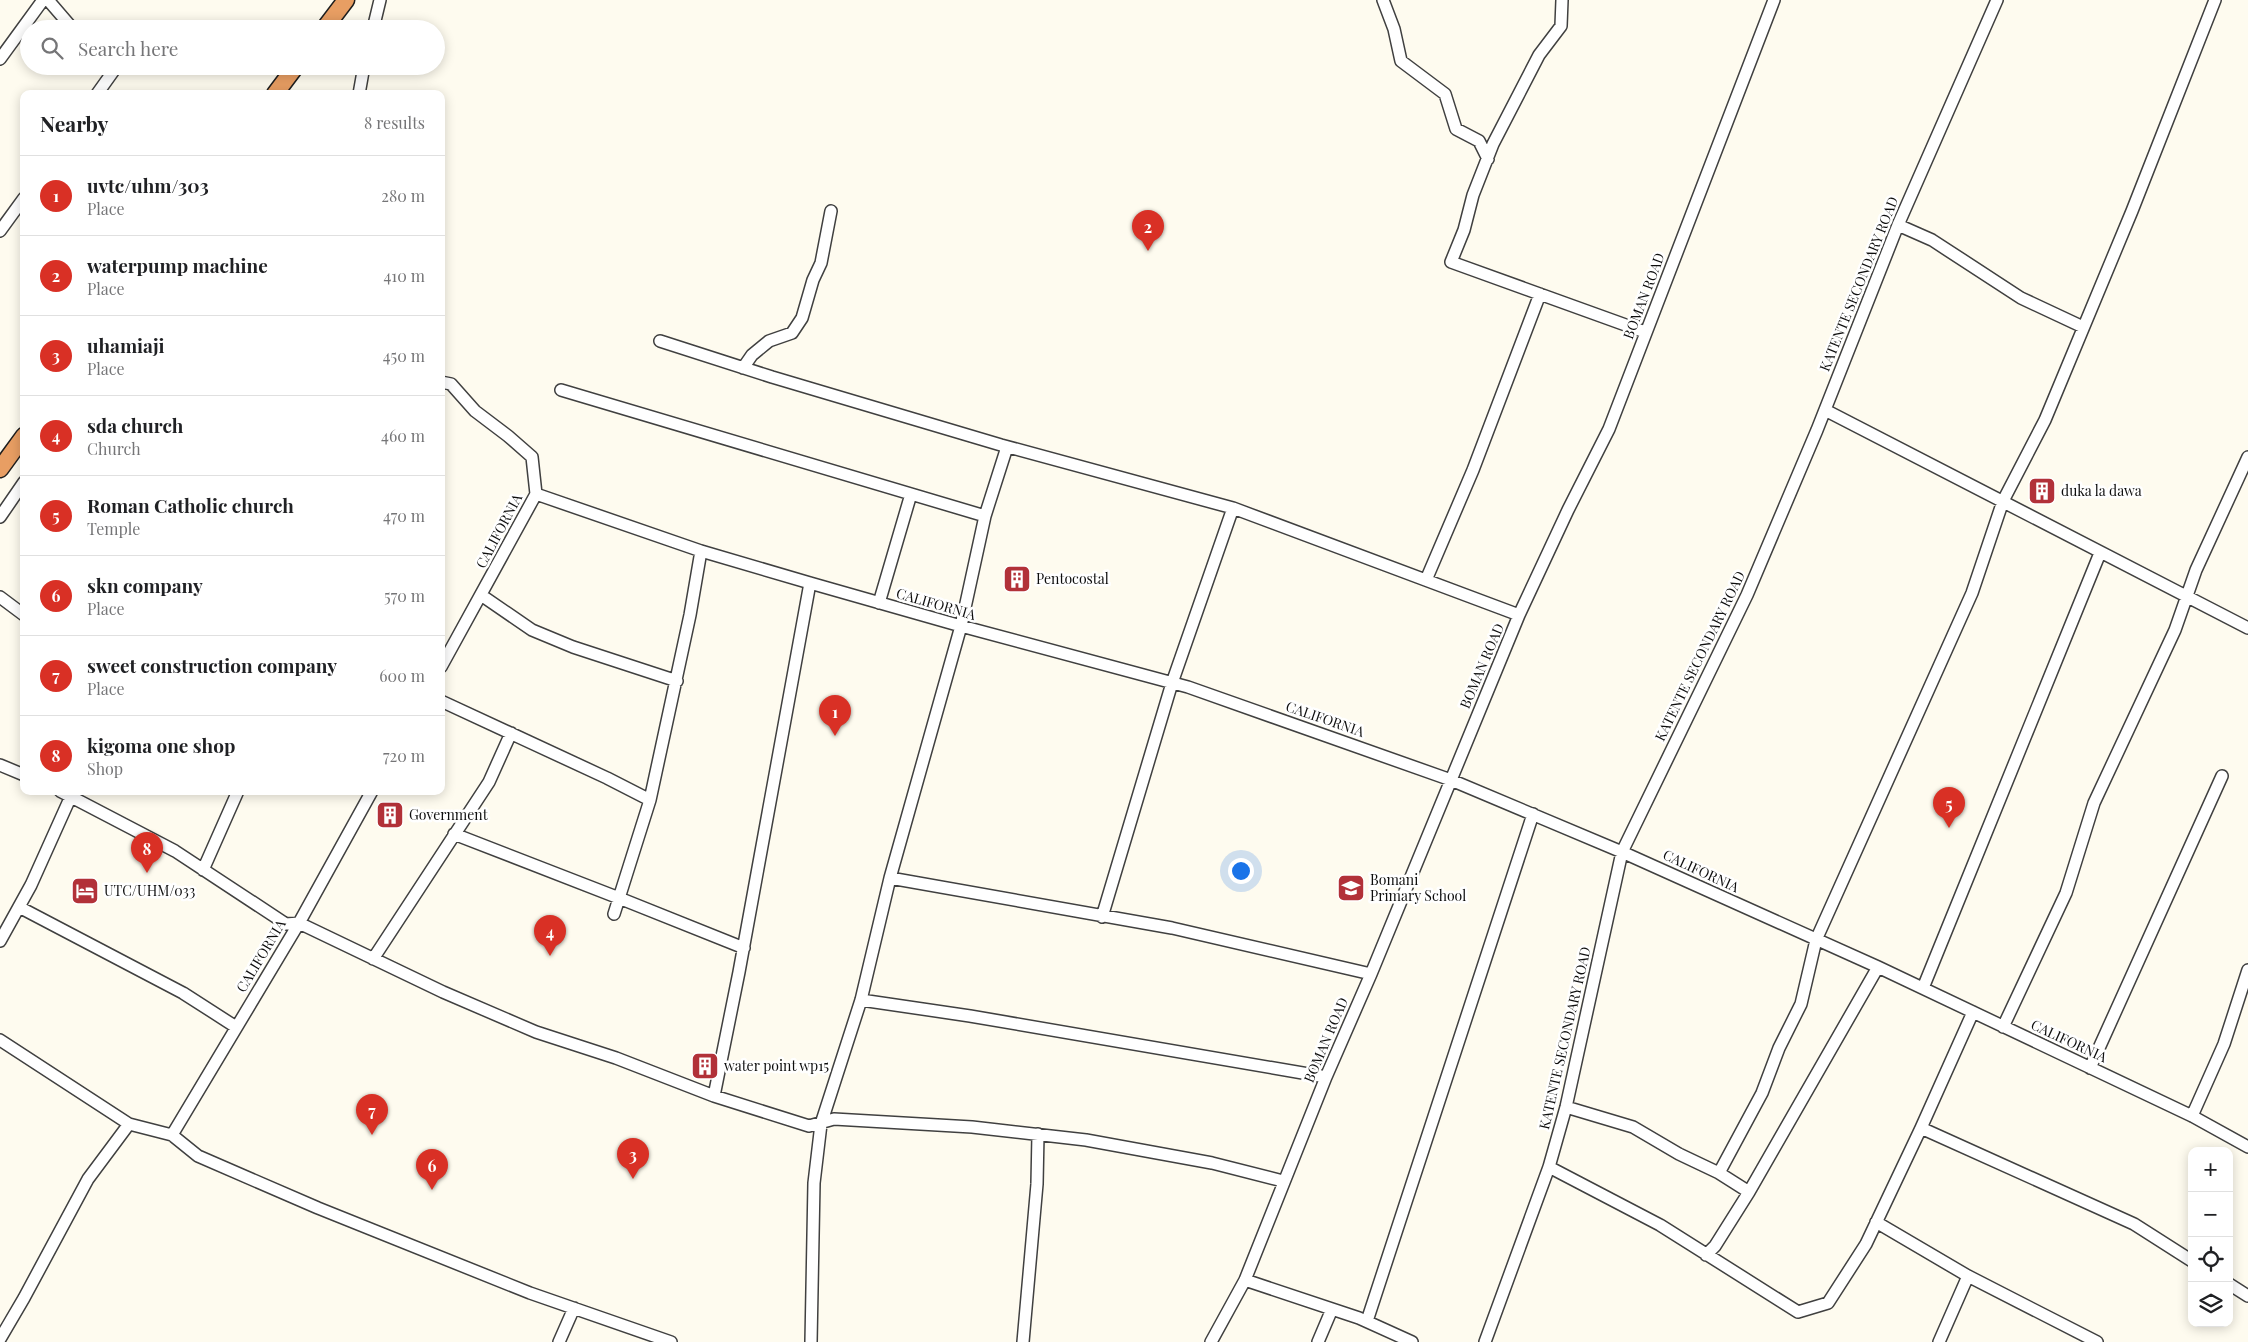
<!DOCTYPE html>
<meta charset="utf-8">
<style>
body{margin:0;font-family:"Playfair Display",serif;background:#f6f6f6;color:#202124}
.controls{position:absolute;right:15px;bottom:15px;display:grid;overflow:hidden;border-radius:10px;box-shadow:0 2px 12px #0003}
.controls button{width:45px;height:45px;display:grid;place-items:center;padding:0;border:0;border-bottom:1px solid #e0e0e0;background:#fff;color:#202124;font:25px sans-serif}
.you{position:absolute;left:1240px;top:870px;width:18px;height:18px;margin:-12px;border:4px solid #fff;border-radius:50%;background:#1a73e8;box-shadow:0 0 0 8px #1a73e833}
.badge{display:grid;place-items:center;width:32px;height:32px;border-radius:50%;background:#d93025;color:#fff;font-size:16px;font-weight:700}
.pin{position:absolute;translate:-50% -41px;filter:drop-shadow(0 1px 2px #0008)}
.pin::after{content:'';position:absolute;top:26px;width:18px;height:15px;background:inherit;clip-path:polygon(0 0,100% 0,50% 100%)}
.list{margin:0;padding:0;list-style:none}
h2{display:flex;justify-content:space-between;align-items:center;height:65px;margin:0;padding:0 20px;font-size:21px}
h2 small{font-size:16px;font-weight:400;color:#757577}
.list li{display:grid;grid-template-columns:32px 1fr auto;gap:15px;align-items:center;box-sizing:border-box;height:80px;padding:0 20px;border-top:1px solid #e0e0e0}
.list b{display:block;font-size:19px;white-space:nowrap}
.list p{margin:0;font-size:16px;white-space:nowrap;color:#757577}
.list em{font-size:16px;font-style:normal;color:#757577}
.icon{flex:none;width:28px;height:28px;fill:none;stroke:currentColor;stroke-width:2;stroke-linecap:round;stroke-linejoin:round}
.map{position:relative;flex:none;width:2248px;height:1342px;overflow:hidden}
.search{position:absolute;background:#fff;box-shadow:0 2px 12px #0003;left:20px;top:20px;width:425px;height:55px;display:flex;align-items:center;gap:12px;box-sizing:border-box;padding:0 18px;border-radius:28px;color:#757577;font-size:19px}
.panel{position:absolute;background:#fff;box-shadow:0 2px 12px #0003;left:20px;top:90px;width:425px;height:705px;border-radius:10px}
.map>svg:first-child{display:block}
</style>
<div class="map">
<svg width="2248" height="1342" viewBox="0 0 2248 1342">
<rect width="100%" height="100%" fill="#fefbef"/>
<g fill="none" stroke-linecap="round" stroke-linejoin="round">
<g stroke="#404040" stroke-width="14">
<path id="minor" d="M48 0 73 29
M1383 0 1394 29 1401 61 1445 94 1456 129 1479 141 1488 159
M1562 0 1561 26 1539 55 1493 144 1473 195 1464 230 1451 262 1645 332
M373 29 380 0
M0 59 43 0
M97 94 117 66
M359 94 364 66
M1898 225 1932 240 2021 298 2083 327
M0 231 24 198
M660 341 772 377 1001 445 1233 508 1519 615
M743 368 752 355 769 341 792 333 802 318 813 280 821 263 831 211
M441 382 451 384 475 411 508 436 532 457 536 494
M561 390 985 516
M1825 410 2248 628
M0 517 24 482
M1426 580 1473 470 1540 294
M481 595 532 630 573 647 677 681
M0 597 24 615
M879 603 911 494
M441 667 536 494 701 551 810 583 961 626 1188 687 1451 780 1622 852 1878 967 2192 1116 2248 1147
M441 701 607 778 650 800
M0 765 24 775
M60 791 175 851 286 924 299 923 443 992 536 1032 616 1058 714 1096 809 1126 834 1119 972 1127 1086 1140 1212 1163 1283 1181
M454 834 619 898 744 948
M203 870 238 791
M890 878 1172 928 1371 974
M19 907 183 993 236 1027
M614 914 650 800 690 615 701 551
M1102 917 1172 683 1233 508
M0 941 31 885 71 796
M373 959 489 782 511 733
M1923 988 2100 553
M861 1000 970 1016 1326 1077
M2003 1027 2066 893 2094 803 2175 630 2196 570 2248 457
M0 1040 129 1124 172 1135 198 1156 318 1208 530 1293 671 1342
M2090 1068 2222 776
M714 1096 739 972 810 583
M1566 1107 1633 1127 1679 1154 1719 1173 1749 1192
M2192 1116 2224 1044 2248 970
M1921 1128 2134 1224 2192 1261
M172 1135 299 923 372 791
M1549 1167 1660 1225 1798 1312 1828 1303 1866 1244 1921 1128 1973 1012
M1719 1173 1762 1093 1779 1048 1801 1004 1816 940 1972 593 2003 501 2045 420 2132 211 2215 0
M1876 1222 1968 1276 2097 1342
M1706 1255 1715 1246 1749 1192 1878 967
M1245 1280 1359 1318 1412 1342
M2229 1284 2248 1296
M1367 1321 1533 814
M0 1339 24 1298 88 1179 129 1124
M559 1342 574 1308
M811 1342 814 1183 821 1124 861 1000 890 878 961 626 985 516 1007 447
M1023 1342 1037 1184 1038 1134
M1211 1342 1245 1280 1326 1077 1371 974 1519 615 1568 510 1609 429 1774 0
M1318 1342 1332 1309
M1485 1342 1549 1167 1566 1107 1622 852 1747 595 1817 430 1898 225 1997 0
M1939 1342 1968 1276"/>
</g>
<g stroke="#1e1e1e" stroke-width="19">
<path id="highway" d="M324 29 346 0
M275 94 296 66
M0 469 24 436"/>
</g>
<use href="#minor" stroke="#fff" stroke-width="11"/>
<use href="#highway" stroke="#e89e63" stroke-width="16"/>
</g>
<defs>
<g id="building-square" transform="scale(1.4375)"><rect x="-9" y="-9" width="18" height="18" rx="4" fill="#b23139" stroke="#fff"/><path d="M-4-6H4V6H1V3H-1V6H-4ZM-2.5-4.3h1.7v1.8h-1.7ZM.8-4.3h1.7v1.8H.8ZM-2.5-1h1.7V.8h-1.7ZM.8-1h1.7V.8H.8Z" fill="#fff"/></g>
<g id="school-square" transform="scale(1.4375)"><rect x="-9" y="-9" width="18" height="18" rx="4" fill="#b23139" stroke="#fff"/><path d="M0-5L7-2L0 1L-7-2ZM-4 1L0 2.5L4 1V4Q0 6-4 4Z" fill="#fff"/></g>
<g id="hotel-square" transform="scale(1.4375)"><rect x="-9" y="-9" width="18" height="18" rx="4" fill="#b23139" stroke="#fff"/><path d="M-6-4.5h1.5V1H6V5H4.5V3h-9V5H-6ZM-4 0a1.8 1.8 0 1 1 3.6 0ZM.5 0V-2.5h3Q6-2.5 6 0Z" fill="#fff"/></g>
</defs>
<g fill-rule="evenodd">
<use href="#building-square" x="2042" y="491"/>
<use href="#building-square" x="1017" y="579"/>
<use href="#building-square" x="390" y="815"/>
<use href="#school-square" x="1351" y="888"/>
<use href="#hotel-square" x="85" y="891"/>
<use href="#building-square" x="705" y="1066"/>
</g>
<g text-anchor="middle" stroke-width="5" stroke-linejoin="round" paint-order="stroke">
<g font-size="14" fill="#0d0d0d" stroke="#fff">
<text transform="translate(1859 284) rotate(-68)" y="5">KATENTE SECONDARY ROAD</text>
<text transform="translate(1644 296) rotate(-69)" y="5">BOMAN ROAD</text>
<text transform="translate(499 531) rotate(-62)" y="5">CALIFORNIA</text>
<text transform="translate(936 604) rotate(16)" y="5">CALIFORNIA</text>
<text transform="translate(1700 656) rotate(-64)" y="5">KATENTE SECONDARY ROAD</text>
<text transform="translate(1482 666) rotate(-67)" y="5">BOMAN ROAD</text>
<text transform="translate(1325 719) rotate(19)" y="5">CALIFORNIA</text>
<text transform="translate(1701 871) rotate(25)" y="5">CALIFORNIA</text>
<text transform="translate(261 956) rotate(-59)" y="5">CALIFORNIA</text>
<text transform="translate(1565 1038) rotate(-77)" y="5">KATENTE SECONDARY ROAD</text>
<text transform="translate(1326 1040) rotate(-67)" y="5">BOMAN ROAD</text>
<text transform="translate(2069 1041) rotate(25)" y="5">CALIFORNIA</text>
</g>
<g font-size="14" fill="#0d0d0d" stroke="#fff" text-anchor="start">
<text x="2061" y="496">duka la dawa</text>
<text x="1036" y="584">Pentocostal</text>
<text x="409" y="820">Government</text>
<text x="1370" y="885">Bomani<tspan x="1370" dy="16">Primary School</tspan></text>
<text x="104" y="896">UTC/UHM/033</text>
<text x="724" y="1071">water point wp15</text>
</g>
</g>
</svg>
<div class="controls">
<button>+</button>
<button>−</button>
<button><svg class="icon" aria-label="locate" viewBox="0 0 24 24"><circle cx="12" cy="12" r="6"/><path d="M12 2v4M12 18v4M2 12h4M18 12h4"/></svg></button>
<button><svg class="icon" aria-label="layers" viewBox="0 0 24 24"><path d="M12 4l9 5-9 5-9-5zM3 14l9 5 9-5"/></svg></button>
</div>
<div class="you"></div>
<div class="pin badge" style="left:835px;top:736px">1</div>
<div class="pin badge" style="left:1148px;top:251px">2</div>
<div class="pin badge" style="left:633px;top:1179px">3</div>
<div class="pin badge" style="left:550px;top:956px">4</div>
<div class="pin badge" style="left:1949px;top:828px">5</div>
<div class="pin badge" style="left:432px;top:1190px">6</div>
<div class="pin badge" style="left:372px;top:1135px">7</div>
<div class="pin badge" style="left:147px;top:873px">8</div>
<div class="search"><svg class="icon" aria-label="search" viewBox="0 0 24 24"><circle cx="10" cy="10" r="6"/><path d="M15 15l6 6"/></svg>Search here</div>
<section class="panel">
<h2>Nearby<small>8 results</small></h2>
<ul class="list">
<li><span class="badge">1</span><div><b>uvtc/uhm/303</b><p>Place</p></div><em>280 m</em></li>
<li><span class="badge">2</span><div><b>waterpump machine</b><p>Place</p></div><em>410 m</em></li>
<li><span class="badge">3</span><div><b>uhamiaji</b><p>Place</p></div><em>450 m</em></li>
<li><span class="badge">4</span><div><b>sda church</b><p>Church</p></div><em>460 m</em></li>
<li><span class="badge">5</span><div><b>Roman Catholic church</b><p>Temple</p></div><em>470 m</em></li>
<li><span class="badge">6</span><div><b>skn company</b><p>Place</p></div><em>570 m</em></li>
<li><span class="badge">7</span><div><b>sweet construction company</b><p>Place</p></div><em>600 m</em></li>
<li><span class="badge">8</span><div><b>kigoma one shop</b><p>Shop</p></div><em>720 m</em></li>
</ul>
</section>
</div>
